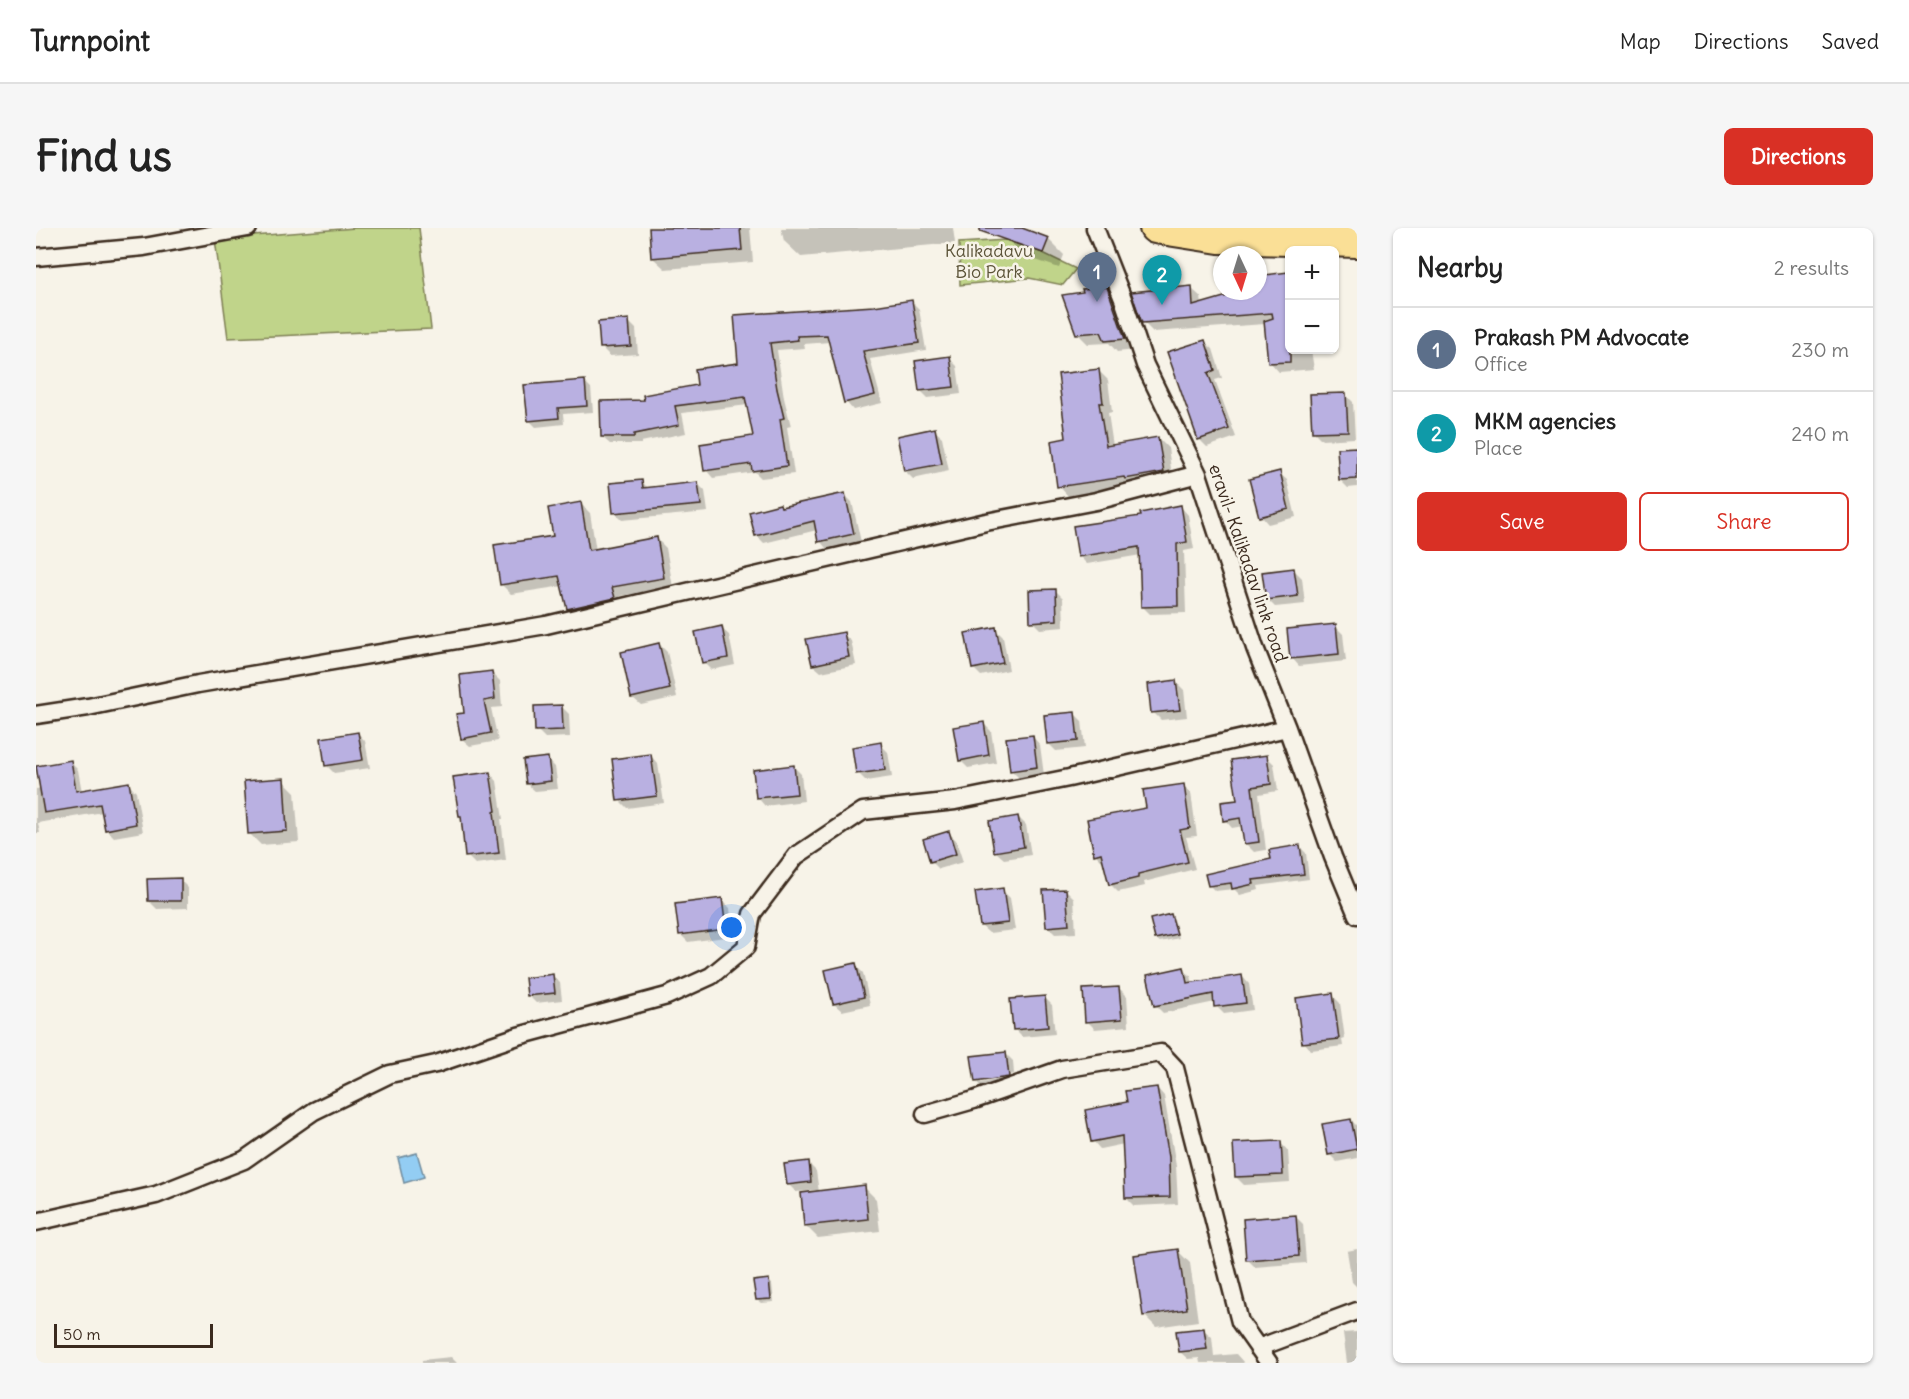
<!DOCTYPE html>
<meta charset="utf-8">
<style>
body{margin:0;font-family:Delius,sans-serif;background:#f6f6f6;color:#222}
.controls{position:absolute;right:18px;top:18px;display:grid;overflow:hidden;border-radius:9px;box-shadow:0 2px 4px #0004}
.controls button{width:54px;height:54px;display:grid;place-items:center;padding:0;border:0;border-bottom:2px solid #e0e0e0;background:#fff;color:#222;font:30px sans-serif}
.compass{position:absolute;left:1177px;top:18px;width:54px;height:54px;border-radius:50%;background:#fff;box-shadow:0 2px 4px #0004;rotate:176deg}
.scale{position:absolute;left:18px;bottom:15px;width:159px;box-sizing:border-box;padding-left:6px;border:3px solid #3b2a1e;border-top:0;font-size:16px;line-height:21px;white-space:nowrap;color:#3b2a1e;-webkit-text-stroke:4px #f7f3e8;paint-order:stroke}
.you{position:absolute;left:696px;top:700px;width:21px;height:21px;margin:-15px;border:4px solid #fff;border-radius:50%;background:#1a73e8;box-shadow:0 0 0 9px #1a73e833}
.badge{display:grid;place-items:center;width:39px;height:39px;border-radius:50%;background:#d93025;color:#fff;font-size:20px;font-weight:700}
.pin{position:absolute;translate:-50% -50px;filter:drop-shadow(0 2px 3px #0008)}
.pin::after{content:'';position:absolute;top:32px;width:21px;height:18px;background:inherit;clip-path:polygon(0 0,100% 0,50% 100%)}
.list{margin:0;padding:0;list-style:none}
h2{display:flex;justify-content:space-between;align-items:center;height:78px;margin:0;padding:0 24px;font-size:26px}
h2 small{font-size:20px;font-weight:400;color:#767676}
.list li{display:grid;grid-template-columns:39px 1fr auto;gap:18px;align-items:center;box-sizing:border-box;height:84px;padding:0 24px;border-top:2px solid #e0e0e0}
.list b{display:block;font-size:22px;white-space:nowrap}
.list p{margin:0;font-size:20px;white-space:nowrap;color:#767676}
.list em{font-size:20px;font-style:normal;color:#767676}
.actions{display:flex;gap:12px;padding:18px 24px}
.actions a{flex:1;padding:14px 0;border:2px solid #d93025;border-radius:9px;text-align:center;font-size:21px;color:#d93025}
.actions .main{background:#d93025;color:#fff}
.map{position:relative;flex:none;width:1321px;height:1135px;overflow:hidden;border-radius:9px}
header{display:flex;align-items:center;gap:36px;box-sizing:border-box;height:84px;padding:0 30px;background:#fff;border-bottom:2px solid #e0e0e0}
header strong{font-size:28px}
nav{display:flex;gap:33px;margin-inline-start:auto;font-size:21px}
.intro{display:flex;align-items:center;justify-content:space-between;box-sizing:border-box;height:144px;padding:0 36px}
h1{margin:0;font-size:42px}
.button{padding:15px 27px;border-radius:9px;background:#d93025;color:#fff;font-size:21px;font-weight:700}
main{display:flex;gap:36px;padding:0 36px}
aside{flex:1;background:#fff;border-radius:9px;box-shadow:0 2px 4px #0004}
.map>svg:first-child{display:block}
</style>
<header>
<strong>Turnpoint</strong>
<nav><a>Map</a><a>Directions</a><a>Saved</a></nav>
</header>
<div class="intro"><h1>Find us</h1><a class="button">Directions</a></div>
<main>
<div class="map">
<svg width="1321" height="1135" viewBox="0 0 1321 1135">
<rect width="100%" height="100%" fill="#f7f3e8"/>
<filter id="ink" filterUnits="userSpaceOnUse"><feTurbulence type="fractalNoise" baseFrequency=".0167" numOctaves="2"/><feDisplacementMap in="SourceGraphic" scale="12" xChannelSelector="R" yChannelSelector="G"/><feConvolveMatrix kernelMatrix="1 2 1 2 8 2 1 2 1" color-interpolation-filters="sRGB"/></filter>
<g filter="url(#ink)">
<path fill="#c0d48a" stroke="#7e7f54" stroke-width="1.5" d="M319 0H383L395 101 192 110 179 11Z
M970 12 1007 25 1040 41 1027 57 993 50 924 57 923 15Z"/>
<path fill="#93cdf3" stroke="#708c9e" stroke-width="1.5" d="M381 925 388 949 368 955 362 930Z"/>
<path fill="#0003" d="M614 0H714L717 34 629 41 617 30Z
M745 0H917L919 15 765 29 748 13Z
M977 0H981L1012 11 1028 27 1023 40 988 28 972 12Z
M1251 46 1254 48V122H1275L1278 141 1243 144 1234 134 1229 96 1117 104 1107 94 1155 60 1165 69 1166 77 1197 68 1195 63H1222Z
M1070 61 1082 72 1099 122 1081 124 1073 115 1052 116 1041 105Z
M875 73 883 81 890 122 834 131 846 175 817 182 810 174 794 114 768 116 769 120 741 122 748 170 755 198 751 199 758 246 725 250 719 244 677 250 670 242 718 209 712 177 646 185 650 205 605 214V216H574L566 209 609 173 662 158 704 136 700 89 838 79Z
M592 93 600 101 602 126 574 128 566 120Z
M1169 114 1177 121 1186 150 1179 152 1200 209 1171 219 1164 212 1133 125Z
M913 130 921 138 925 166 892 170 884 162Z
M1062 142 1072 152 1076 184 1072 185 1077 218 1122 210 1132 220 1137 254 1032 268 1023 258 1032 211Z
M548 153 555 160 557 184 527 186 528 196 500 199 493 192Z
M1309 166 1317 174 1319 210 1286 212 1278 204Z
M898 202 906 209 913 243 877 251 869 243Z
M1321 220V259L1312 260 1304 252 1302 222Z
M1243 245 1251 252 1260 289 1232 296 1225 288Z
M605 253 613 261 661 255 669 263 672 284 586 292 578 284Z
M808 266 816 274 825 314 791 321 784 313 781 302 728 315 720 307 746 281Z
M545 276 554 285 560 323 621 311 630 320 637 359 584 368 587 379 542 390 533 380 527 358 475 366 465 356 519 309Z
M1145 279 1152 287 1158 321 1148 323 1150 385 1114 386 1106 378 1105 327 1051 336 1043 328 1106 289Z
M1258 342 1266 350 1269 376 1239 379 1232 372Z
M1019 362 1027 370 1028 399 1004 401 996 393Z
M1299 398 1307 406 1310 433 1263 438 1256 430Z
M685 400 693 407 699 437 675 442 667 434Z
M959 401 967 409 973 442 945 448 937 440Z
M807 406 815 413 820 437 785 444 777 437Z
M623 416 631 424 641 469 605 477 597 470Z
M456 445 464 453 466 479 455 480 462 513 434 518 426 511 430 486Z
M1140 454 1148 462 1151 489 1125 492 1117 484Z
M525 478 533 486 534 509 509 510 501 502Z
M1038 485 1046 493 1049 520 1020 523 1012 515Z
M947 495 955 503 960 535 932 540 924 532Z
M322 505 329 513 334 540 298 545 290 537Z
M997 509 1004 517 1008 547 983 550 975 542Z
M844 516 852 524 856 549 830 553 822 545Z
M615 528 622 536 628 575 591 580 583 572Z
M1230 528 1238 536 1242 563 1223 566 1230 622 1218 624 1210 616 1207 598 1196 600 1189 592 1203 573Z
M511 531 519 539 522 561 499 563 491 556Z
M34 534 42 542 46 564 92 556 100 564 107 604 78 609 70 601 67 584 2 595 4 605H0V561L5 560Z
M757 538 765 546 768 573 729 578 722 570Z
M454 545 461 553 467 591H465L470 632 439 636 431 628 426 590 424 588Z
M247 552 259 564 263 614 225 617 213 605Z
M1147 557 1155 565 1161 608 1150 609 1159 641 1108 654 1109 658 1082 664 1074 656 1067 634 1059 626 1111 581Z
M982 589 990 597 995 627 968 631 960 624Z
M913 605 920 612 927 634 903 641 895 633Z
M1264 619 1270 625 1273 651 1222 658 1223 662 1204 667 1198 661 1179 663 1173 657 1236 632Z
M144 652 152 660V680L121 681 113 673Z
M966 662 974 670 979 702 953 705 945 698Z
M1030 662 1038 670 1040 705 1019 706 1011 698Z
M686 672 694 680 697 708 652 714 644 706Z
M1135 688 1138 691 1143 710 1124 714 1120 711Z
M819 737 827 745 834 777 806 783 798 776Z
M1147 741 1155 748 1157 756 1206 748 1213 756 1217 782 1188 786 1180 778 1179 774 1127 785 1119 777Z
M516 747 524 755 526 772 500 775 493 768Z
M1083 760 1091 768 1093 798 1059 801 1051 793Z
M1296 767 1304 775 1309 811 1306 812 1307 818 1275 822 1268 814Z
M1008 769 1016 777 1019 806 986 809 978 801Z
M969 825 977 833 978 846 945 852V855L979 849 948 861 940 854Z
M1121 860 1128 868 1140 938 1142 976 1098 978 1090 970 1088 916 1064 921 1057 913 1092 875Z
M1315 892 1321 898V930L1301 934 1293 926Z
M1245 915 1252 923 1254 954 1208 957 1200 949Z
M772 935 780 943 783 964 828 959 840 971 844 1003 782 1010 770 998 780 962 760 964 752 956Z
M1259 988 1267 996 1270 1035 1219 1039 1211 1031Z
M1321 1021V1059L1316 1054 1311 1023Z
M1142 1023 1154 1035 1162 1093 1120 1099 1108 1087Z
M732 1053 736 1056 738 1074 725 1075 721 1072Z
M1168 1102 1176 1109 1178 1128 1200 1126 1208 1135H1164L1163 1130 1152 1131 1144 1124Z
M1321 1104V1135H1311L1307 1105Z
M415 1129 421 1135H386V1132Z"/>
<path fill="#b9b0e1" stroke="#3b2a1e" stroke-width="1.5" d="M613 0H704L706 22 615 30Z
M944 0H986L1013 10 1007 25 944 3Z
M1252 44 1254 57V134L1232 135 1228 93 1237 90 1236 85 1106 95 1095 64 1156 58 1157 78 1195 67 1194 63H1222V48Z
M1071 59 1089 111 1069 113 1065 104 1040 106 1026 67 1047 64 1046 61Z
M876 72 883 115 827 123 839 167 808 175 791 107 761 108 762 112 734 115 741 161 748 190 744 191 751 238 716 243 715 236 668 243 664 216 717 208 709 169 639 178 643 197 598 206V209H565L564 173 608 172 607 167 661 157 659 141 702 135 698 87 838 78Z
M593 91 595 118 564 120 562 94Z
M1169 112 1179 142 1172 145 1193 201 1162 212 1131 124Z
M914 128 918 159 883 163 879 133Z
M1063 141 1067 175H1063L1070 218 1122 209 1128 244 1089 251 1088 249 1021 259 1015 213 1030 210 1022 146Z
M549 152 551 178 522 180 523 190 492 193 488 157Z
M1310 165 1312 203 1276 204 1274 166Z
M899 200 906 236 868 243 861 208Z
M1321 219V251L1303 252 1301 220Z
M1244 243 1253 281 1223 289 1213 251Z
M606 252 607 260 662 254 665 277 577 285 574 255Z
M809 265 818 306 782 314 778 293 719 308 713 284 744 276 745 279Z
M545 274 553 322 621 309 628 350 576 359 579 370 531 381 523 348 464 357 458 317 517 308 512 280Z
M1145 277 1151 314 1141 316 1142 378 1105 379 1103 319 1042 329 1037 298 1105 288 1104 285Z
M1258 340 1262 368 1230 372 1226 344Z
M1020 361 1021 392 994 394 993 362Z
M1300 396 1303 426 1254 431 1251 401Z
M686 398 692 430 666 435 659 404Z
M960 399 967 435 936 441 929 405Z
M808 404 813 429 776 437 770 411Z
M623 415 634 461 595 470 585 424Z
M456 443 459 471 448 473 455 505 425 511 420 486 428 485 424 447Z
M1140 452 1144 482 1115 485 1112 456Z
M526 477 527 502 499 503 498 478Z
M1039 484 1042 513 1011 516 1008 487Z
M948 494 953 527 923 533 917 499Z
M322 504 327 532 289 538 285 510Z
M997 507 1001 539 974 543 970 510Z
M845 514 849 542 820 546 816 519Z
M615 526 621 568 581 573 576 531Z
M1231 527 1235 556 1216 559 1223 614 1208 616 1204 590 1187 593 1185 574 1201 572 1195 532Z
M512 529 515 553 490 556 487 532Z
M35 532 40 563 93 554 100 596 69 602 64 576 8 585 0 538Z
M758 537 761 566 720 570 717 542Z
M454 544 460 583 458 584 463 625 429 629 425 588H423L417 549Z
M248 550 251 603 212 606 208 553Z
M1148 556 1154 600 1144 602 1152 634 1102 646V650L1073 657 1065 625 1058 627 1051 591 1110 580 1107 562Z
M982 588 988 619 958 624 953 593Z
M913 603 920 626 894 634 887 611Z
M1264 617 1268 646 1217 652 1218 656 1196 661 1195 655 1172 658 1169 646 1235 631 1233 622Z
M145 650V673H112L111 651Z
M967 660 972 695 944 698 939 664Z
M1030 661 1033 697 1010 699 1007 662Z
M686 670 690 701 643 707 639 676Z
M1135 686 1141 706 1119 711 1114 691Z
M820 735 828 769 797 776 789 742Z
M1148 739 1151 755 1206 747 1210 775 1178 779 1177 766 1118 778 1111 747Z
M517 746 519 765 491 768 489 750Z
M1083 759 1086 791 1049 794 1047 761Z
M1297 765 1303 811 1266 815 1260 770Z
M1009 768 1012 799 977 802 974 771Z
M970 824 973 849 939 854 935 828Z
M1121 859 1133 929 1134 969 1089 970 1086 908 1055 914 1049 882 1091 874 1089 863Z
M1315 891 1321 921 1292 927 1286 896Z
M1245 913 1247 947 1199 949 1197 915Z
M773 933 775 954 751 957 748 936Z
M829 957 832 991 768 998 765 965Z
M1260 987 1263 1028 1210 1032 1207 991Z
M1142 1021 1151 1081 1107 1088 1098 1027Z
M733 1051 735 1071 720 1072 717 1053Z
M1168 1100 1171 1121 1143 1124 1140 1103Z"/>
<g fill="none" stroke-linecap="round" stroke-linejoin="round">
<g stroke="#3b2a1e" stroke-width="21">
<path id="street" d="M1059 0 1087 71 1109 137 1162 246 1219 420 1251 500 1297 629 1321 687
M0 29 108 19 212 0
M0 487 52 479 162 456 510 397 950 294 1060 273 1162 246
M889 886 938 872 1026 841 1125 825 1139 840 1204 1094 1233 1135
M0 994 120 967 208 932 278 883 354 846 400 836 482 808 631 768 675 748 710 719 716 686 760 628 827 583 919 573 1033 550 1251 500
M1222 1120 1321 1083"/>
</g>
<g stroke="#3b2a1e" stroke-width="34">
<path id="highway" d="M1119 0 1183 10 1321 14"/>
</g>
<use href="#street" stroke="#f7f3e8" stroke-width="16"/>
<use href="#highway" stroke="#fadf96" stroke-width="30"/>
</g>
</g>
<g text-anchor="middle" stroke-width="5" stroke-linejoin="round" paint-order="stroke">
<g font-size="18" fill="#5c5439" stroke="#f7f3e8">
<text x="953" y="29">Kalikadavu<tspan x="953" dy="21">Bio Park</tspan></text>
</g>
<g font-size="18" fill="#3b2a1e" stroke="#f7f3e8">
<text transform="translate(1212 335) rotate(71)" y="6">eravil- Kalikadav link road</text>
</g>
</g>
</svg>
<div class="controls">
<button>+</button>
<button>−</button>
</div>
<svg class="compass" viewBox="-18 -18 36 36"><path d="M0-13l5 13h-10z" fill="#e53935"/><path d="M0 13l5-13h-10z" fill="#767676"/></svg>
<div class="scale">50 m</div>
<div class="you"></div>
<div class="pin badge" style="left:1061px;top:74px;background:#5c6f8a">1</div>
<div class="pin badge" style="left:1126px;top:77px;background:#0f9aa8">2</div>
</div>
<aside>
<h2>Nearby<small>2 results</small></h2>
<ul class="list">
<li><span class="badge" style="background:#5c6f8a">1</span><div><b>Prakash PM Advocate</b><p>Office</p></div><em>230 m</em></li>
<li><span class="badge" style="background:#0f9aa8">2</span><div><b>MKM agencies</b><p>Place</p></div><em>240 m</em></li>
</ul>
<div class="actions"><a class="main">Save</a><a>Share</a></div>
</aside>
</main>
